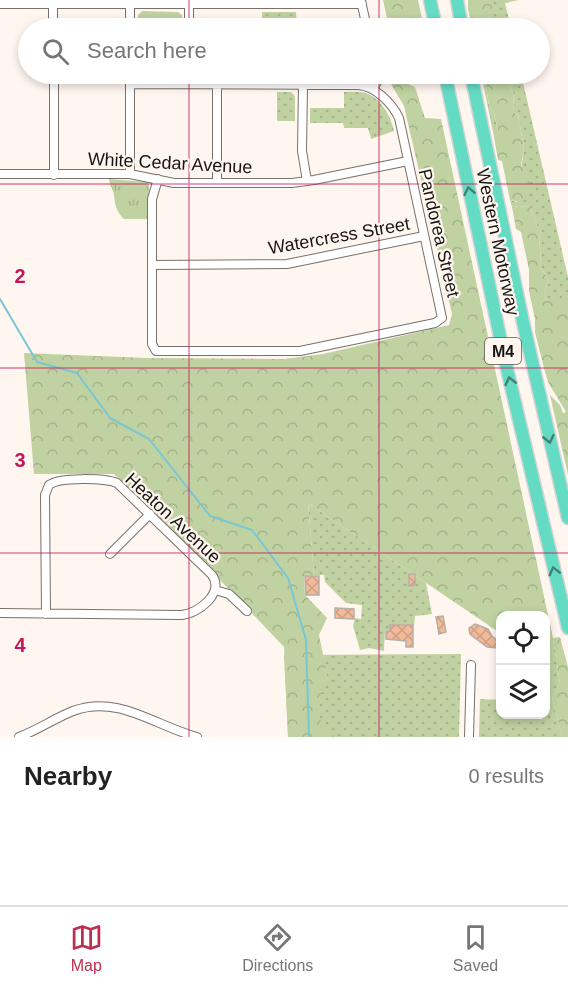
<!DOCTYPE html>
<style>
body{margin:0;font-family:Helvetica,sans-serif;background:#f2f2f2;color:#222}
.controls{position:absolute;right:18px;bottom:18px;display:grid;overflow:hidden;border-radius:12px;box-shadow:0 3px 9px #0003}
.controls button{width:54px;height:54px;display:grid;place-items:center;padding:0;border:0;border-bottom:2px solid #e0e0e0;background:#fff;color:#222;font:30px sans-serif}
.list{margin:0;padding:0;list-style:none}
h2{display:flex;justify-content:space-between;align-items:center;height:78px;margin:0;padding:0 24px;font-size:26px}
h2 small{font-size:20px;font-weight:400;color:#767676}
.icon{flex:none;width:33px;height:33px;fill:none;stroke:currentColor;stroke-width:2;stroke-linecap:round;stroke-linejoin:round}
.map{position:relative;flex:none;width:568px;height:737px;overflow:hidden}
.search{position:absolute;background:#fff;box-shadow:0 3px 9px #0003;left:18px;right:18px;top:18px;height:66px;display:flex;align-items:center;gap:15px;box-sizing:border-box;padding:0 21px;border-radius:33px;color:#767676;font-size:22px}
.sheet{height:168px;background:#fff}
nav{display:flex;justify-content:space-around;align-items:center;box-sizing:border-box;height:84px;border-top:2px solid #e0e0e0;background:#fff;font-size:16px;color:#767676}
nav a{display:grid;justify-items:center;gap:3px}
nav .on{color:#be2e4e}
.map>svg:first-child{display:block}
</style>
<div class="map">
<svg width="568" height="737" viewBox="0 0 568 737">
<defs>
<pattern id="grass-dots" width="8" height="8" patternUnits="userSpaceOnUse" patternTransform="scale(1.5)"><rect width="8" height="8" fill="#c0d2a1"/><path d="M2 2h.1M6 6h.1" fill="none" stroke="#a4b38a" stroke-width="1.8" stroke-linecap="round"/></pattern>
<pattern id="forest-crowns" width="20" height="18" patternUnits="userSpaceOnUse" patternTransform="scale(1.5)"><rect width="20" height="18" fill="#c0d2a1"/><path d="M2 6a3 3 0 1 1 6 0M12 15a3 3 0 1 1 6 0" fill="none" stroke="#a4b38a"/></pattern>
<pattern id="park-tufts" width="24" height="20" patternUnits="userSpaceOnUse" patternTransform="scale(1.5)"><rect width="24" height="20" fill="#c0d2a1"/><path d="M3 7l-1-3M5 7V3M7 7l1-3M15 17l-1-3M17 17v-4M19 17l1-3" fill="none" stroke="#a4b38a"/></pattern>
<pattern id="building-cross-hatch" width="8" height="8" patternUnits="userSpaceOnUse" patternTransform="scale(1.5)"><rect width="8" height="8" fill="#f1ba98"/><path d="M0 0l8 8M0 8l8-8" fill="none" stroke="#ce9f82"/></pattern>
</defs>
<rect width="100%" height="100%" fill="#fff6f0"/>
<path fill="url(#grass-dots)" d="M491 0H519L505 3 511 28H484L489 16Z
M262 12H296L297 28H262Z
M481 74H484L489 105 494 113 498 132 495 130 493 132Z
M505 74H521L568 277V294L563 295 561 303 547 301 544 291 549 280 541 268 539 231 530 206 512 207 510 200 517 202 524 147 518 115 513 112 514 96Z
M277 92H291L295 96V121H277Z
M344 92C351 92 361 91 368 94 382 100 391 117 394 131L371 139 368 128H344L343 123H310V108H344Z
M308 503 426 583 432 614 415 616 414 626 390 625V630H385L384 651 369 648 360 650 353 626 355 618 361 619 362 605 346 603 325 582 324 575H314Z
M546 638H553L560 683 552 697 562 737H479L480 699 500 700V714H546Z
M461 654 459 737H288L284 655Z"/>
<path fill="url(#forest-crowns)" d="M383 0H418L424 28H389Z
M468 0H491L493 14 489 16 484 28H472L468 9Z
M387 74H393L397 79 415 87 425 118 441 119 553 638 560 637 568 667V737H562L552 697 560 683 553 639 546 638V616H500V633L308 503 314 575 304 576 305 595 327 618 319 635 327 674 323 700 314 706 326 732 337 737H288L284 647 175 533 114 474H34L24 353 147 358 284 359 323 354 449 325 452 314 404 106 388 79Z
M484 74H505L514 96 513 112 518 115 524 147 521 166 530 173C528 187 529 206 510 200L502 161 498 160 493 132 495 129 498 131 494 113 489 105Z
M530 206 539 231 541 268 549 280 544 291 547 301 554 298 561 302 563 294H568V475L550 395 560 405 563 413 566 412 548 382 544 368 535 332V319L529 291V270L521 232 516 229 512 207Z"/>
<path fill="url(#park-tufts)" d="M142 11 178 12 182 15V28H138V15Z
M109 179 148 182 149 187 147 219H124C110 205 118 196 110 185Z"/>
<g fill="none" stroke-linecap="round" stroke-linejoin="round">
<path stroke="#79c6d5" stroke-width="2" d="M0 299 37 362 77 373 110 418 149 439 210 516 252 530 288 578 306 640 309 737"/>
</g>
<path fill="url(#building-cross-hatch)" stroke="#b7aea9" stroke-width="1.5" d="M409 574H415V585L409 586Z
M305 576H319V595H306Z
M335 608 354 609V619L335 618Z
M443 616 446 632 439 634 436 617Z
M475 624 488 629 492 636 498 641 497 648 487 647 470 634 469 628Z
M390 625H413V647H406V641L386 639V631H390Z"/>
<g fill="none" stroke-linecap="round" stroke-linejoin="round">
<g stroke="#78706c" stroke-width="10">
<path id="minor" d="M53 0V28
M361 1 367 28
M0 4H362
M130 4V28
M189 4V28
M54 74V175
M189 74V84
M130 84 358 85C375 86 392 103 399 118L442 318 435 323 300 351H156L152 344V199L158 179
M303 85 302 151 307 181
M373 89 377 82V74
M0 174H130L174 183H292L314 180 408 161
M130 174V74
M217 183V85
M152 265 287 264 424 236
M110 554 150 514
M215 590 229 594 247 611
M0 613 181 615C198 614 225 593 212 575L117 483C105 478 59 477 49 485L45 495 46 614
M19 737C38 730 55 718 73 711 118 694 155 726 197 737
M469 737 471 665"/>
</g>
<g stroke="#d5d5d5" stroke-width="15">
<path id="highway" d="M430 0 436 28
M457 0 462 28
M445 74 504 356 568 628
M471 74 523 322 568 518"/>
</g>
<use href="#minor" stroke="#fff" stroke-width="8"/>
<use href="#highway" stroke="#64dcc4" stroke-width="12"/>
</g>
<defs><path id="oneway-chevron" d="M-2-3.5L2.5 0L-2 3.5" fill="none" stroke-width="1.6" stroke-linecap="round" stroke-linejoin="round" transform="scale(1.5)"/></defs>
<g stroke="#428274">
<use href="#oneway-chevron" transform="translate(469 191) rotate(-102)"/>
<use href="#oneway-chevron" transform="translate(510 381) rotate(-103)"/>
<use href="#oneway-chevron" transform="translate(549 439) rotate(77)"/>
<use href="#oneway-chevron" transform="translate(554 571) rotate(-104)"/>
</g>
<path fill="none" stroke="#c2185b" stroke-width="1.5" stroke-opacity="0.55" d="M189 0V28M379 0V28M189 74V737M379 74V737M0 184H568M0 368H568M0 553H568"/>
<g text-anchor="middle" stroke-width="4.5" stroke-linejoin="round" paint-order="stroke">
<rect fill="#fff6f0" stroke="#5d5855" stroke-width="1.5" x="485" y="338" width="36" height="26" rx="4.5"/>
<g font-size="16" font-weight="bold" fill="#181513">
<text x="503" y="357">M4</text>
</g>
<g font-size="18" fill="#181513" stroke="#fff6f0">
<text transform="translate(170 163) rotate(3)" y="6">White Cedar Avenue</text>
<text transform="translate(439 233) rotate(77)" y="6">Pandorea Street</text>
<text transform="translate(339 236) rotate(-10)" y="6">Watercress Street</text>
<text transform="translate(498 242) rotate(78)" y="6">Western Motorway</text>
<text transform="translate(173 518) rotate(43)" y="6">Heaton Avenue</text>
</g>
</g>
<g font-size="20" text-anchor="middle" font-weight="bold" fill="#c2185b" stroke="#fff6f0" stroke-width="4.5" stroke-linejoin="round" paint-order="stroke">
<text x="20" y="283">2</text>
<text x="20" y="467">3</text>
<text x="20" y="652">4</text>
</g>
</svg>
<div class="controls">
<button><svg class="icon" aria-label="locate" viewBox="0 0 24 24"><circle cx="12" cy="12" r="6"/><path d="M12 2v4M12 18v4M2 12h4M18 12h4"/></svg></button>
<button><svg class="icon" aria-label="layers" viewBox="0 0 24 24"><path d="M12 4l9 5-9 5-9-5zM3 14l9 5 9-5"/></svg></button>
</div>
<div class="search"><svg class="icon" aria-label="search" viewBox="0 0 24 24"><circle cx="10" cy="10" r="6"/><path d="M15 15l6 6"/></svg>Search here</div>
</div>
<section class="sheet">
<h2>Nearby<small>0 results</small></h2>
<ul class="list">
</ul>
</section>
<nav>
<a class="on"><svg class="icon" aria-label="map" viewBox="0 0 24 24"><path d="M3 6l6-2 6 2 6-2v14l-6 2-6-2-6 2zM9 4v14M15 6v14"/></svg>Map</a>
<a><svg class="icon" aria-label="directions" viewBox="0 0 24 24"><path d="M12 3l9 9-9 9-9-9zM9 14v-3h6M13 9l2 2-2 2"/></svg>Directions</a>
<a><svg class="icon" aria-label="saved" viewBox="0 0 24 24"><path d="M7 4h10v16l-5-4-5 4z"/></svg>Saved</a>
</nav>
